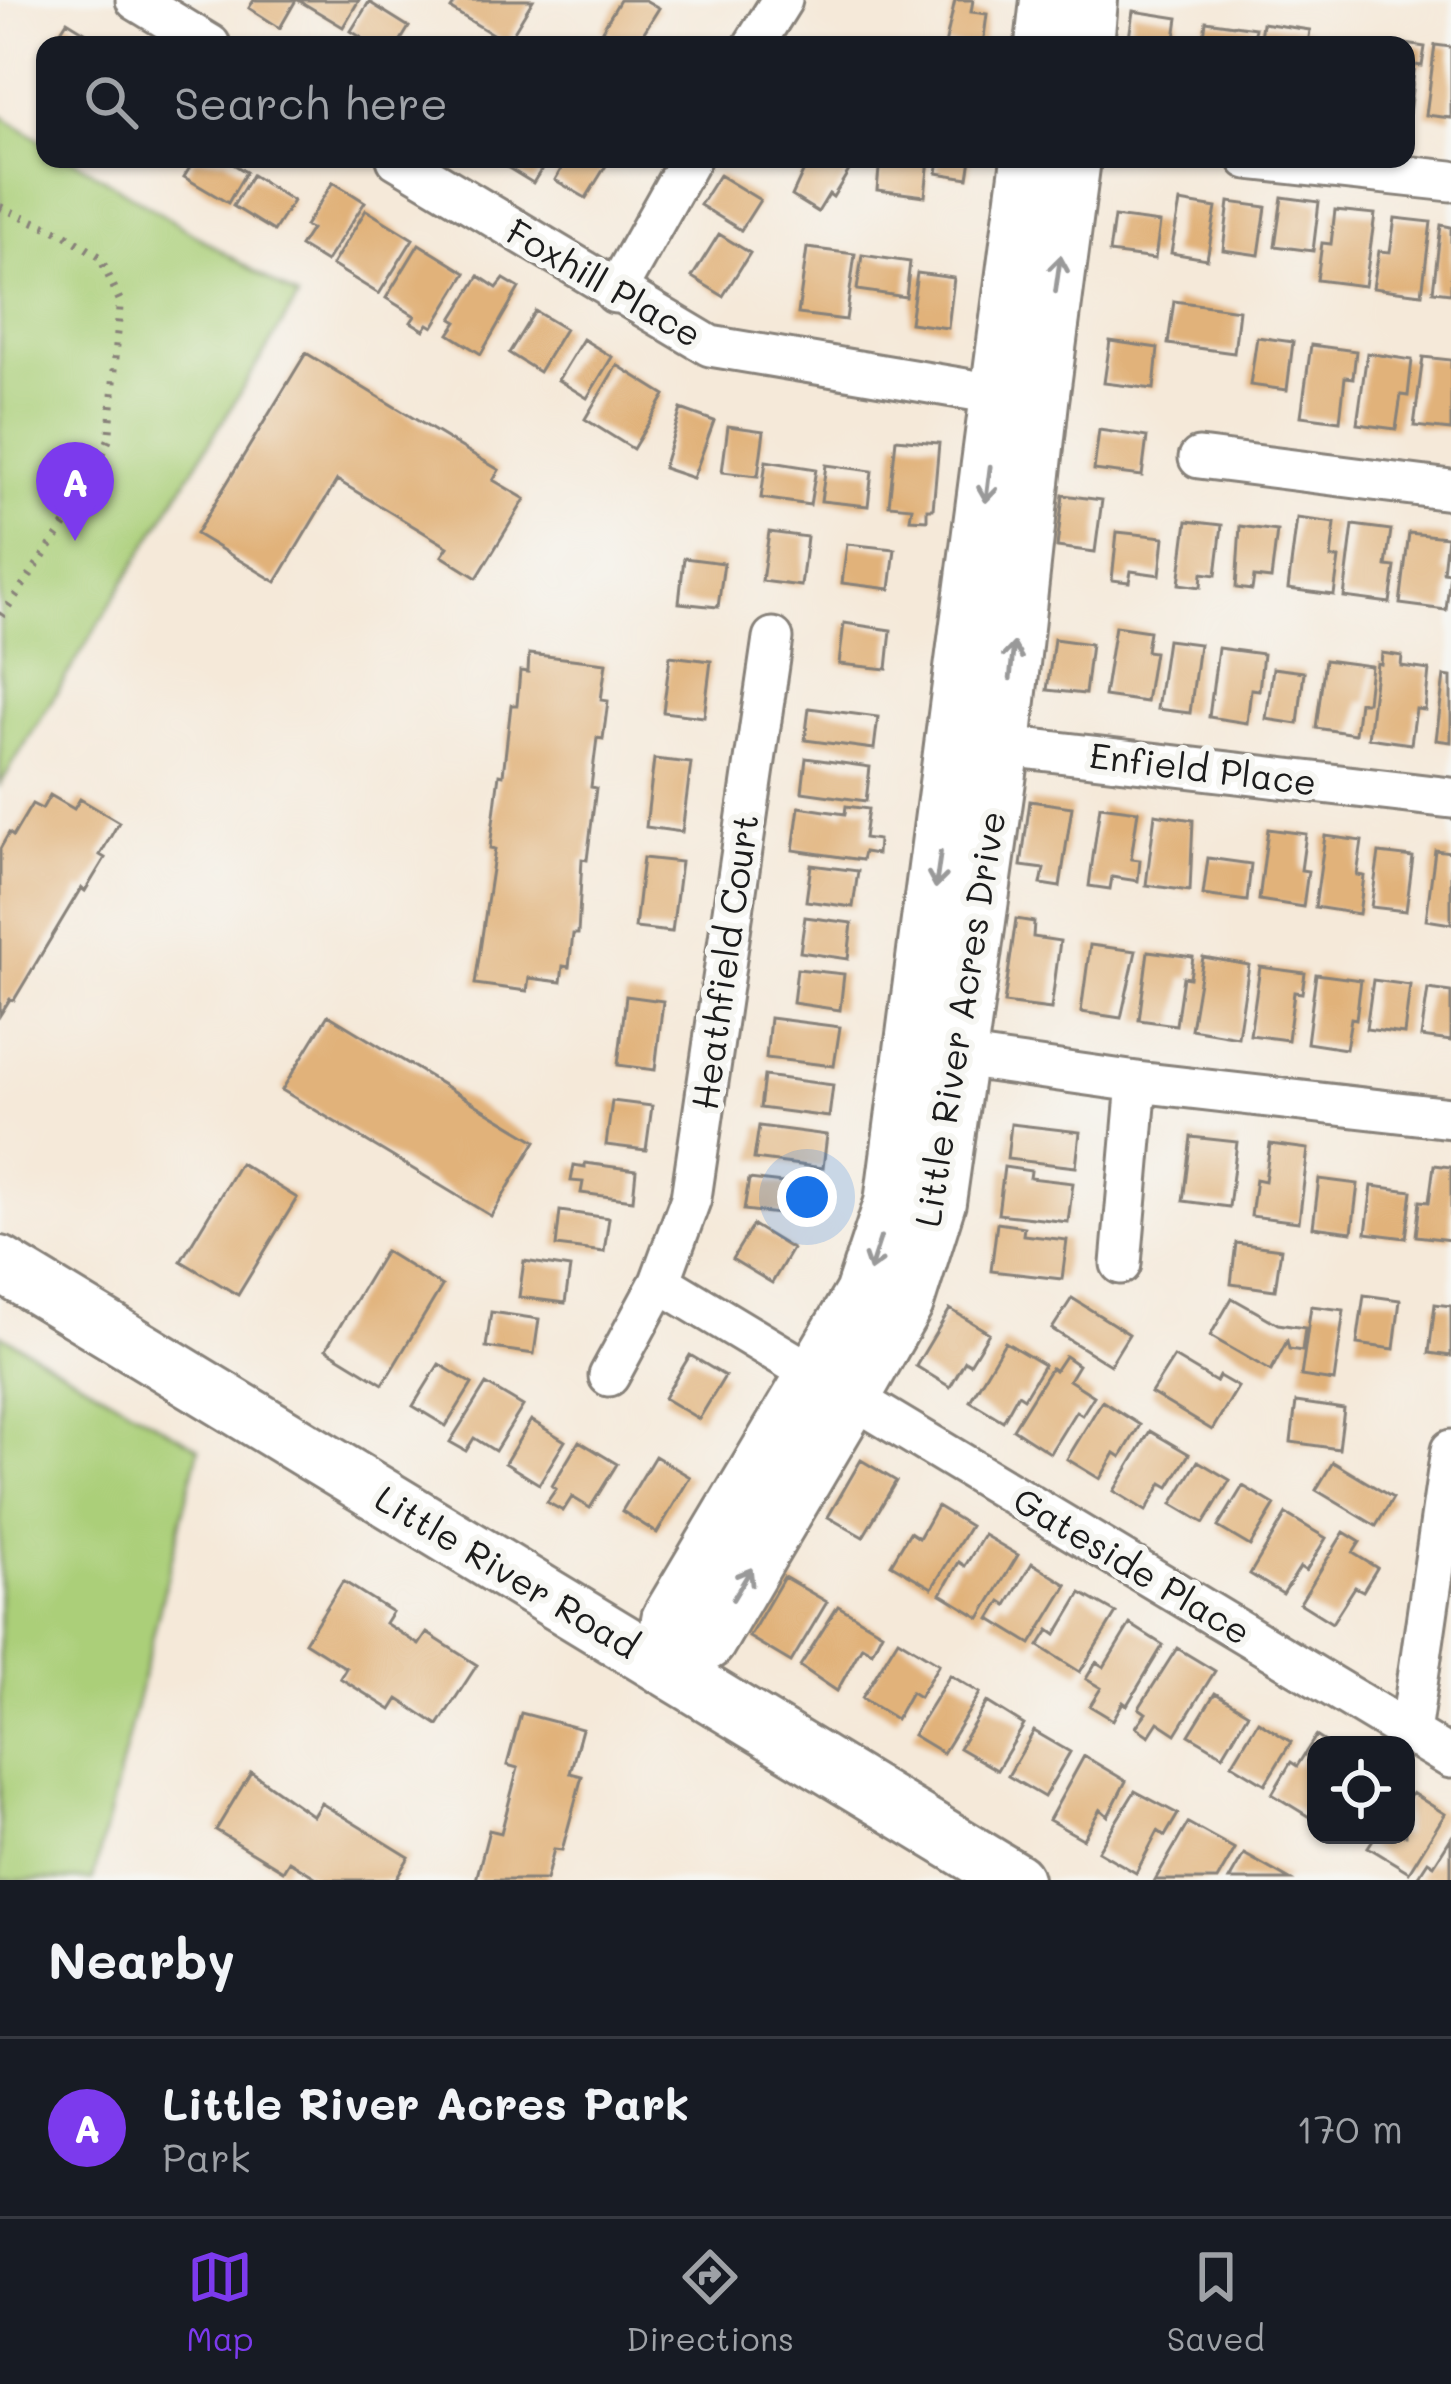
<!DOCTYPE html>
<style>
body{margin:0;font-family:Mali,sans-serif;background:#242831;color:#f1f3f6}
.controls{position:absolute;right:36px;bottom:36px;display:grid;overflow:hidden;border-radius:24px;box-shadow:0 3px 9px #0004}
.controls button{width:108px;height:108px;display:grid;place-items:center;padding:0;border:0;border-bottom:3px solid #363941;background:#171b24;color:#f1f3f6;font:60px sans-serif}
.you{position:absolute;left:807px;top:1197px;width:42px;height:42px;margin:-30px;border:9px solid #fff;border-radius:50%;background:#1a73e8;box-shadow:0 0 0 18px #1a73e833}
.badge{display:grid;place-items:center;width:78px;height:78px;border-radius:50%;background:#7c3aed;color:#fff;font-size:39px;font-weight:700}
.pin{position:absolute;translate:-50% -99px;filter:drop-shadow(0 3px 6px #0008)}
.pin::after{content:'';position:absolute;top:63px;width:42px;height:36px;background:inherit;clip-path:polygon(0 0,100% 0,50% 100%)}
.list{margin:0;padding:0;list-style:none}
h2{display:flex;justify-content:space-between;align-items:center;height:156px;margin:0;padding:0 48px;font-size:51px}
h2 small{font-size:39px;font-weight:400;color:#9ea1a6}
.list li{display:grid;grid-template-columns:78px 1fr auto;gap:36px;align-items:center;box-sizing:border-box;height:180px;padding:0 48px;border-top:3px solid #363941}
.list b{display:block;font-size:45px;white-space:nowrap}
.list p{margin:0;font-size:39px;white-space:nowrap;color:#9ea1a6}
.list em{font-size:39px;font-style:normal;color:#9ea1a6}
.icon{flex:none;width:66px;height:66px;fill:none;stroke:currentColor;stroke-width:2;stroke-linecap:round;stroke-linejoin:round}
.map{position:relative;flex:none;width:1451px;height:1880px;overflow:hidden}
.search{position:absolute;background:#171b24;box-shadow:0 3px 9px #0004;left:36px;right:36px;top:36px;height:132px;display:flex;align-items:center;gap:30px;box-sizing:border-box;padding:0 42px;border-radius:24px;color:#9ea1a6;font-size:45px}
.sheet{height:336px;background:#171b24}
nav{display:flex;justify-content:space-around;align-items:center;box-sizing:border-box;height:168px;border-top:3px solid #363941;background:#171b24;font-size:33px;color:#9ea1a6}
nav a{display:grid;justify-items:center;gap:6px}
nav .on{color:#7c3aed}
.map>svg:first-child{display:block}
</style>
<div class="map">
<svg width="1451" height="1880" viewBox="0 0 1451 1880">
<rect width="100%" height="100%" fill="#f6f6f2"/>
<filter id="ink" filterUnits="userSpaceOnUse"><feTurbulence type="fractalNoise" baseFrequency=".00833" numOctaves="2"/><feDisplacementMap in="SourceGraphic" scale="24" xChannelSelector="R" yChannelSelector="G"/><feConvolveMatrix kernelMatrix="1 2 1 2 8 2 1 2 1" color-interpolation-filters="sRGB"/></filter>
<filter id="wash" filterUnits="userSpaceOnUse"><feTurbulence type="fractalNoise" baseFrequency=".004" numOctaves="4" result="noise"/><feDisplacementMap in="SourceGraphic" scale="48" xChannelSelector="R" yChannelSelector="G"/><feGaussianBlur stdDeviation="2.7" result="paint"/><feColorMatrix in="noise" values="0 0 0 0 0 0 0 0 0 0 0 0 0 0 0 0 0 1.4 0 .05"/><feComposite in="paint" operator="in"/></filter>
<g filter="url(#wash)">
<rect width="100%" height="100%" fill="#f5e9d9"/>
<path fill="#abcf79" stroke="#64764a" stroke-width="3" d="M0 115 45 143V159H72L298 298 0 785Z
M0 1334 199 1448 93 1880H0Z"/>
<g id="blocks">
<path fill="#e1b27a" d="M254 0H296L280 28 249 8Z
M298 0H359L343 27Z
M457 0H533L507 43 451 9Z
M620 0H645L659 8 636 45H627L602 30Z
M955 0H973L971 12 987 14 983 45H945Z
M369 2 409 27 398 45H373L351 31Z
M1133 11 1178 18 1174 45H1128Z
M67 21 106 45H52Z
M1206 21 1255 28 1252 45H1203Z
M1262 23 1310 30 1308 45H1259Z
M1406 44 1425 47 1422 66 1415 65 1409 114Z
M1435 45 1451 47V118L1426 115Z
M195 159H225L246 172 228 203 184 177Z
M494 159H548L533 183Z
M567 159H610L586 198 555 180Z
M809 159H856L833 197 829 194 818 212 792 196Z
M880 159H929L925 196 877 190Z
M939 159H971L968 178 937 173Z
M252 175 293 201 274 231 233 206Z
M719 175 760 200 741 230 700 205Z
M333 182 365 202 326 262 300 246 311 229 305 226Z
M1282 197 1319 202 1313 251 1275 246Z
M1180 202 1216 208 1207 259 1171 253Z
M1229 202 1266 207 1259 255 1223 250Z
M366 210 413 239 379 294 332 265Z
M1335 210 1375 214 1365 286 1317 280 1322 243 1331 244Z
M1114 217 1160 223 1155 259 1109 253Z
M1395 218 1431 222 1422 294 1373 288 1379 251 1390 252Z
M1441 225 1451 227V293L1433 291Z
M719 234 750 253 723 296 692 277Z
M419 244 466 273 433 327 428 324 424 330 411 322 415 316 386 298Z
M807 248 855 254 846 320 798 314Z
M862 255 910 262 906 297 857 290Z
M917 273 954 278 948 328 910 323Z
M479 276 497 288 504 279 519 288 481 354 449 334 457 322 452 319Z
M1174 301 1239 310 1234 353 1168 344Z
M535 311 565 329 539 372 509 353Z
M1257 337 1293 342 1287 390 1250 385Z
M583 339 612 357 587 398 558 380Z
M1110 341 1158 348 1154 389 1104 383Z
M1311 345 1356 351 1353 378 1345 377 1340 421 1301 416Z
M306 353 499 470 493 480 525 499 477 578 442 556 448 547 337 480 276 582 196 534Z
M1367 353 1412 360 1408 396 1401 395 1396 429 1357 424Z
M1423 357 1451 360V430L1414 426Z
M617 365 665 395 633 449 585 419Z
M681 409 714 421 693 478 663 468Z
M728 426 764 431 758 476 722 472Z
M1099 430 1147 437 1142 476 1094 470Z
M896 439 939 443 933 509H927V520L910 519 912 507 889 505Z
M766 461 816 469 810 505 761 498Z
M826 465 872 471 868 506 821 501Z
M1063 495 1102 500 1095 552 1057 547Z
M1297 518 1335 523 1331 558H1339L1334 595 1288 589Z
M1187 521 1222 525 1216 575 1202 573 1201 587 1179 584Z
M1353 525 1391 530 1386 566 1395 567 1390 603 1344 597Z
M1240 526 1277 531 1271 579 1254 577 1252 590 1236 588Z
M769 532 807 537 801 586 762 581Z
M1117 532 1164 537 1160 575 1131 571 1129 582 1112 580Z
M1409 533 1447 537 1443 572 1450 573 1446 610 1400 604Z
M847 544 895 549 890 589 842 583Z
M684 558 724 563 718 607 679 603Z
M844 623 891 630 887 669 839 664Z
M1115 626 1149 631 1146 651 1154 652 1146 702 1104 696Z
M1054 639 1091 644 1085 694 1047 690Z
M1167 640 1199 644 1190 713 1157 709Z
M1218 648 1263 654 1259 690 1251 689 1247 723 1209 717Z
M1382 653 1402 656 1401 666 1429 670 1425 710 1416 709 1411 744 1368 738 1377 663 1381 664Z
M529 654 606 663 601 700 608 701 603 739 597 738 591 787 596 788 587 860 582 859 578 934H573L569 967 563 966 561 982 529 978 527 991 475 984 495 849 490 848 499 774 503 775 511 705H517L520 671 528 672Z
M670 656 711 661 704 717 663 712Z
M1325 660 1371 666 1367 702H1359L1355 734 1316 728Z
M1273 668 1304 672 1298 724 1266 719Z
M1444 676 1451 677V742L1436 740Z
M809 708 878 717 874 749 805 740Z
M806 758 870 767 866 801 802 792Z
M654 759 691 763 682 832 646 827Z
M50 795 74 809 80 799 119 822 100 855 105 858 85 891 81 888 14 1000 10 999 0 1015V849L9 833 13 836 32 804 42 809Z
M1030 801 1072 807 1060 887 1041 884 1044 869 1021 866Z
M846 806 868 809 864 838 878 840 877 854 864 852 862 860 793 850 799 807 845 814Z
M1100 806 1138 811 1131 859 1140 860 1138 881 1112 877 1110 889 1089 886Z
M1155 814 1193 820 1190 891 1146 885Z
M1268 829 1306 834 1301 870 1308 871 1303 907 1259 900Z
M1325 836 1362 841 1357 875 1364 876 1359 914 1315 907Z
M1435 850 1451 852V924L1426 920Z
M1379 853 1413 857 1406 911 1371 907Z
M643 858 681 862 672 932 635 928Z
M1208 858 1251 864 1247 901 1203 895Z
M811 865 858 871 853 907 806 901Z
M805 917 852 923 848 959 800 952Z
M1016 919 1034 922 1033 937 1060 941 1051 1009 1004 1003Z
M1090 945 1136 951 1121 1018 1081 1012Z
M1148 951 1193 957 1190 978 1183 977 1176 1025 1139 1020Z
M1203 957 1249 965 1238 1037 1191 1029Z
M1260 967 1305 973 1302 993 1294 992 1288 1040 1250 1035Z
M797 969 844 974 840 1010 793 1003Z
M1316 974 1361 980 1356 1019 1351 1018 1346 1049 1307 1043Z
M1373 980 1410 985 1404 1034 1366 1029Z
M1428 989 1451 992V1041L1421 1037Z
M626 996 663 1001 655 1070 618 1065Z
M328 1015 536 1141 491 1216 282 1090Z
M770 1018 840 1027 834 1066 766 1058Z
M764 1076 833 1085 829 1117 760 1108Z
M612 1101 652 1106 646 1150 606 1145Z
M1011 1124 1080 1132 1076 1167 1007 1159Z
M759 1126 827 1135 823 1168 754 1159Z
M1191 1137 1237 1142 1229 1207 1183 1201Z
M1270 1144 1308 1149 1299 1222 1251 1216 1256 1179 1265 1181Z
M240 1163 297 1198 238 1295 181 1261Z
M585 1163 636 1170 633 1200 581 1193 583 1182 571 1181 574 1165 585 1167Z
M1434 1165 1451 1167V1240L1416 1236 1420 1201 1429 1202Z
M1004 1167 1031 1171 1030 1178 1073 1183 1068 1222 998 1214Z
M749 1179 816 1187 812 1218 744 1210Z
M1319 1179 1358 1184 1352 1232 1313 1227Z
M1372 1186 1412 1191 1406 1238 1366 1233Z
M560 1211 609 1218 604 1252 556 1246Z
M997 1223 1024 1227 1023 1235 1067 1240 1062 1279 991 1271Z
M753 1225 792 1249 772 1283 732 1259Z
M1236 1243 1281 1249 1275 1290 1231 1284Z
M385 1251 442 1286 383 1384 326 1349Z
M524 1261 570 1268 565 1303 519 1297Z
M1364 1295 1400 1300 1394 1349 1357 1344Z
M1072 1298 1129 1334 1110 1365 1052 1329Z
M1232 1298 1278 1324 1305 1328 1302 1351 1289 1349 1287 1341 1271 1371 1210 1336Z
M1435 1304 1451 1306V1356L1429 1353Z
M1311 1306 1344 1310 1334 1381 1301 1376Z
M950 1309 989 1333 970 1364 965 1361 950 1387 916 1366Z
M491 1312 539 1319 534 1354 486 1347Z
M1005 1342 1044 1365 1024 1398 1018 1394 1003 1421 970 1401Z
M690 1355 725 1376 699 1419 664 1398Z
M1065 1356 1078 1365 1069 1380 1094 1396 1082 1415 1076 1411 1050 1453 1013 1429 1051 1368 1055 1371Z
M1174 1357 1216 1382 1219 1376 1238 1387 1212 1430 1151 1393Z
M439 1364 472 1384 446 1426 413 1406Z
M486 1384 523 1406 495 1451 474 1438 466 1451 450 1442Z
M1102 1401 1140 1425 1121 1457 1115 1453 1100 1479 1067 1459Z
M1296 1402 1344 1409 1339 1449 1291 1442Z
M531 1420 565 1441 539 1484 505 1463Z
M1150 1431 1189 1454 1169 1487 1162 1483 1146 1511 1114 1491Z
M579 1441 617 1464 590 1508 572 1497 563 1511 547 1502 556 1489 552 1486Z
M655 1456 690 1477 657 1533 622 1511Z
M861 1460 896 1481 863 1537 828 1517Z
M1198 1461 1230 1480 1204 1523 1172 1504Z
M1333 1462 1393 1498 1376 1526 1316 1490Z
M1243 1486 1275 1505 1250 1546 1218 1527Z
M937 1506 970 1526 932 1588 891 1564 910 1532 919 1538Z
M1286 1514 1326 1538 1306 1571 1300 1567 1283 1594 1250 1574Z
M1344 1532 1360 1542 1353 1553 1377 1568 1363 1591 1355 1587 1332 1623 1300 1603Z
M984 1535 1018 1555 980 1618 941 1594 959 1562 965 1566Z
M1032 1563 1067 1585 1031 1644 990 1619 1001 1601 1007 1605Z
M784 1577 827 1602 791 1662 749 1637Z
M343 1581 392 1612 385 1623 419 1645 427 1633 477 1665 438 1725 398 1699 391 1710 340 1678 346 1668 305 1642Z
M1081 1593 1116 1613 1080 1672 1039 1646 1049 1630 1056 1635Z
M838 1606 882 1632 872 1652 862 1646 837 1691 800 1666Z
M1130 1624 1163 1645 1127 1705 1123 1702 1113 1720 1090 1706 1101 1688 1086 1679 1096 1662 1104 1667Z
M898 1639 939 1664 919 1697 911 1692 896 1719 862 1698Z
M1177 1648 1215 1671 1176 1734 1158 1722 1149 1736 1136 1727 1146 1713 1139 1708Z
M950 1675 980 1693 943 1753 913 1735Z
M1215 1693 1248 1713 1223 1755 1189 1735Z
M987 1702 1024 1725 997 1770 959 1748Z
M521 1713 582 1729 570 1773 582 1776 562 1850 554 1849 546 1880H476L489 1830 501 1833 518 1768 507 1765Z
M1258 1721 1291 1742 1265 1784 1232 1764Z
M1034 1731 1070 1752 1044 1797 1008 1776Z
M1316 1736 1330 1745H1316V1810L1311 1818 1272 1794 1291 1762 1297 1766Z
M1084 1756 1126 1781 1108 1816 1100 1809 1083 1839 1049 1820Z
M251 1772 313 1816 321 1803 409 1857 395 1880H320L289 1861 283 1871 216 1830Z
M1135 1791 1178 1814 1165 1836 1158 1831 1136 1873 1098 1851Z
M1412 1793 1445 1814 1409 1872 1368 1847 1376 1835H1406V1803Z
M1188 1823 1235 1849 1217 1880H1155Z
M1451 1838V1880L1417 1878 1428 1861 1434 1865Z
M1244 1854 1290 1880H1229Z"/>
</g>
</g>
<g filter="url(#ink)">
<use href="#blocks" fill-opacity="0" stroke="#88827a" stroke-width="3"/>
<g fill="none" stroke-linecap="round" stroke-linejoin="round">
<g stroke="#88827a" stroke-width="45">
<path id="street" d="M136 0 210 45
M754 45 782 0
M397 159 710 346 1025 399
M1248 159 1451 181
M615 293 690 159
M1199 458 1451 490
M980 743 1451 798
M932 1053 1137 1082 1451 1118
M1121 1264 1137 1082
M660 1282 1451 1758
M609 1376 660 1282 691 1198 773 638
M1410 1733 1451 1450"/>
</g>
<g stroke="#88827a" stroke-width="60">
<path id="secondary" d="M1043 45 1048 0
M1086 45 1090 0
M0 1264 1015 1880
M665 1668 708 1642 852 1398 906 1303 938 1202 1003 745 1041 401 1073 159
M665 1668 669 1619 862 1294 892 1203 1029 159"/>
</g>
<path stroke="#88827a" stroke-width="8" stroke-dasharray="3 9" stroke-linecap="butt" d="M0 207 66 235 100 257 120 301 109 439 81 502 0 618"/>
<use href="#street" stroke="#fff" stroke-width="39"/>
<use href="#secondary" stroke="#fff" stroke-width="54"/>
</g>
<defs><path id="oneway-shaft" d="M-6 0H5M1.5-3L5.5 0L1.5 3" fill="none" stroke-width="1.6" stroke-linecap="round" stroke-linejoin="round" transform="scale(3)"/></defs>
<g stroke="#999">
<use href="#oneway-shaft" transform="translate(1058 274) rotate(-82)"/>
<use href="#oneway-shaft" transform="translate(988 484) rotate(97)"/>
<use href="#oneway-shaft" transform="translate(1012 661) rotate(-84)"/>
<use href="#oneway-shaft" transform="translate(938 870) rotate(98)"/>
<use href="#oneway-shaft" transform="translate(875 1254) rotate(108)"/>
<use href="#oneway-shaft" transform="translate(742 1584) rotate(-59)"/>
</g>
</g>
<g text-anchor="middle" stroke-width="12" stroke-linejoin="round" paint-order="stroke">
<g font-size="36" fill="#1c1c1c" stroke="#f6f6f2">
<text transform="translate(604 283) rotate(30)" y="13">Foxhill Place</text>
<text transform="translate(1203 769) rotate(7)" y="13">Enfield Place</text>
<text transform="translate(725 962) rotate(-82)" y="13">Heathfield Court</text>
<text transform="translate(960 1019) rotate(-81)" y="13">Little River Acres Drive</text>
<text transform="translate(1132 1566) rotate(31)" y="13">Gateside Place</text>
<text transform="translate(507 1572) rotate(31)" y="13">Little River Road</text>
</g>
</g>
</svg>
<div class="controls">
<button><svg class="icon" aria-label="locate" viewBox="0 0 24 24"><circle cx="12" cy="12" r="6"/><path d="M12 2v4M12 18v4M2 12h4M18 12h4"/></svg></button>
</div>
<div class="you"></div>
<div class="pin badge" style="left:75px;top:541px">A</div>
<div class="search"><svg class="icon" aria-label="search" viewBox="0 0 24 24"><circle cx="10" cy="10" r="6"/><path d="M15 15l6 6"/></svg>Search here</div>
</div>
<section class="sheet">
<h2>Nearby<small></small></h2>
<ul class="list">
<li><span class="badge">A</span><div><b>Little River Acres Park</b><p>Park</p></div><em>170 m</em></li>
</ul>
</section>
<nav>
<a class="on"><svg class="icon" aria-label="map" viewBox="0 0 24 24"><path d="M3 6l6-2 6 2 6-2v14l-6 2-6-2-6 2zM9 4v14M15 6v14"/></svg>Map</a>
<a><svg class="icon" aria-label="directions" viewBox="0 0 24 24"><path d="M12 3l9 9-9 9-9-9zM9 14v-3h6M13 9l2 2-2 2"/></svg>Directions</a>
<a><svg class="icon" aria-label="saved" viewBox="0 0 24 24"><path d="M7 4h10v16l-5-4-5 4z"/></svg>Saved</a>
</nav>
